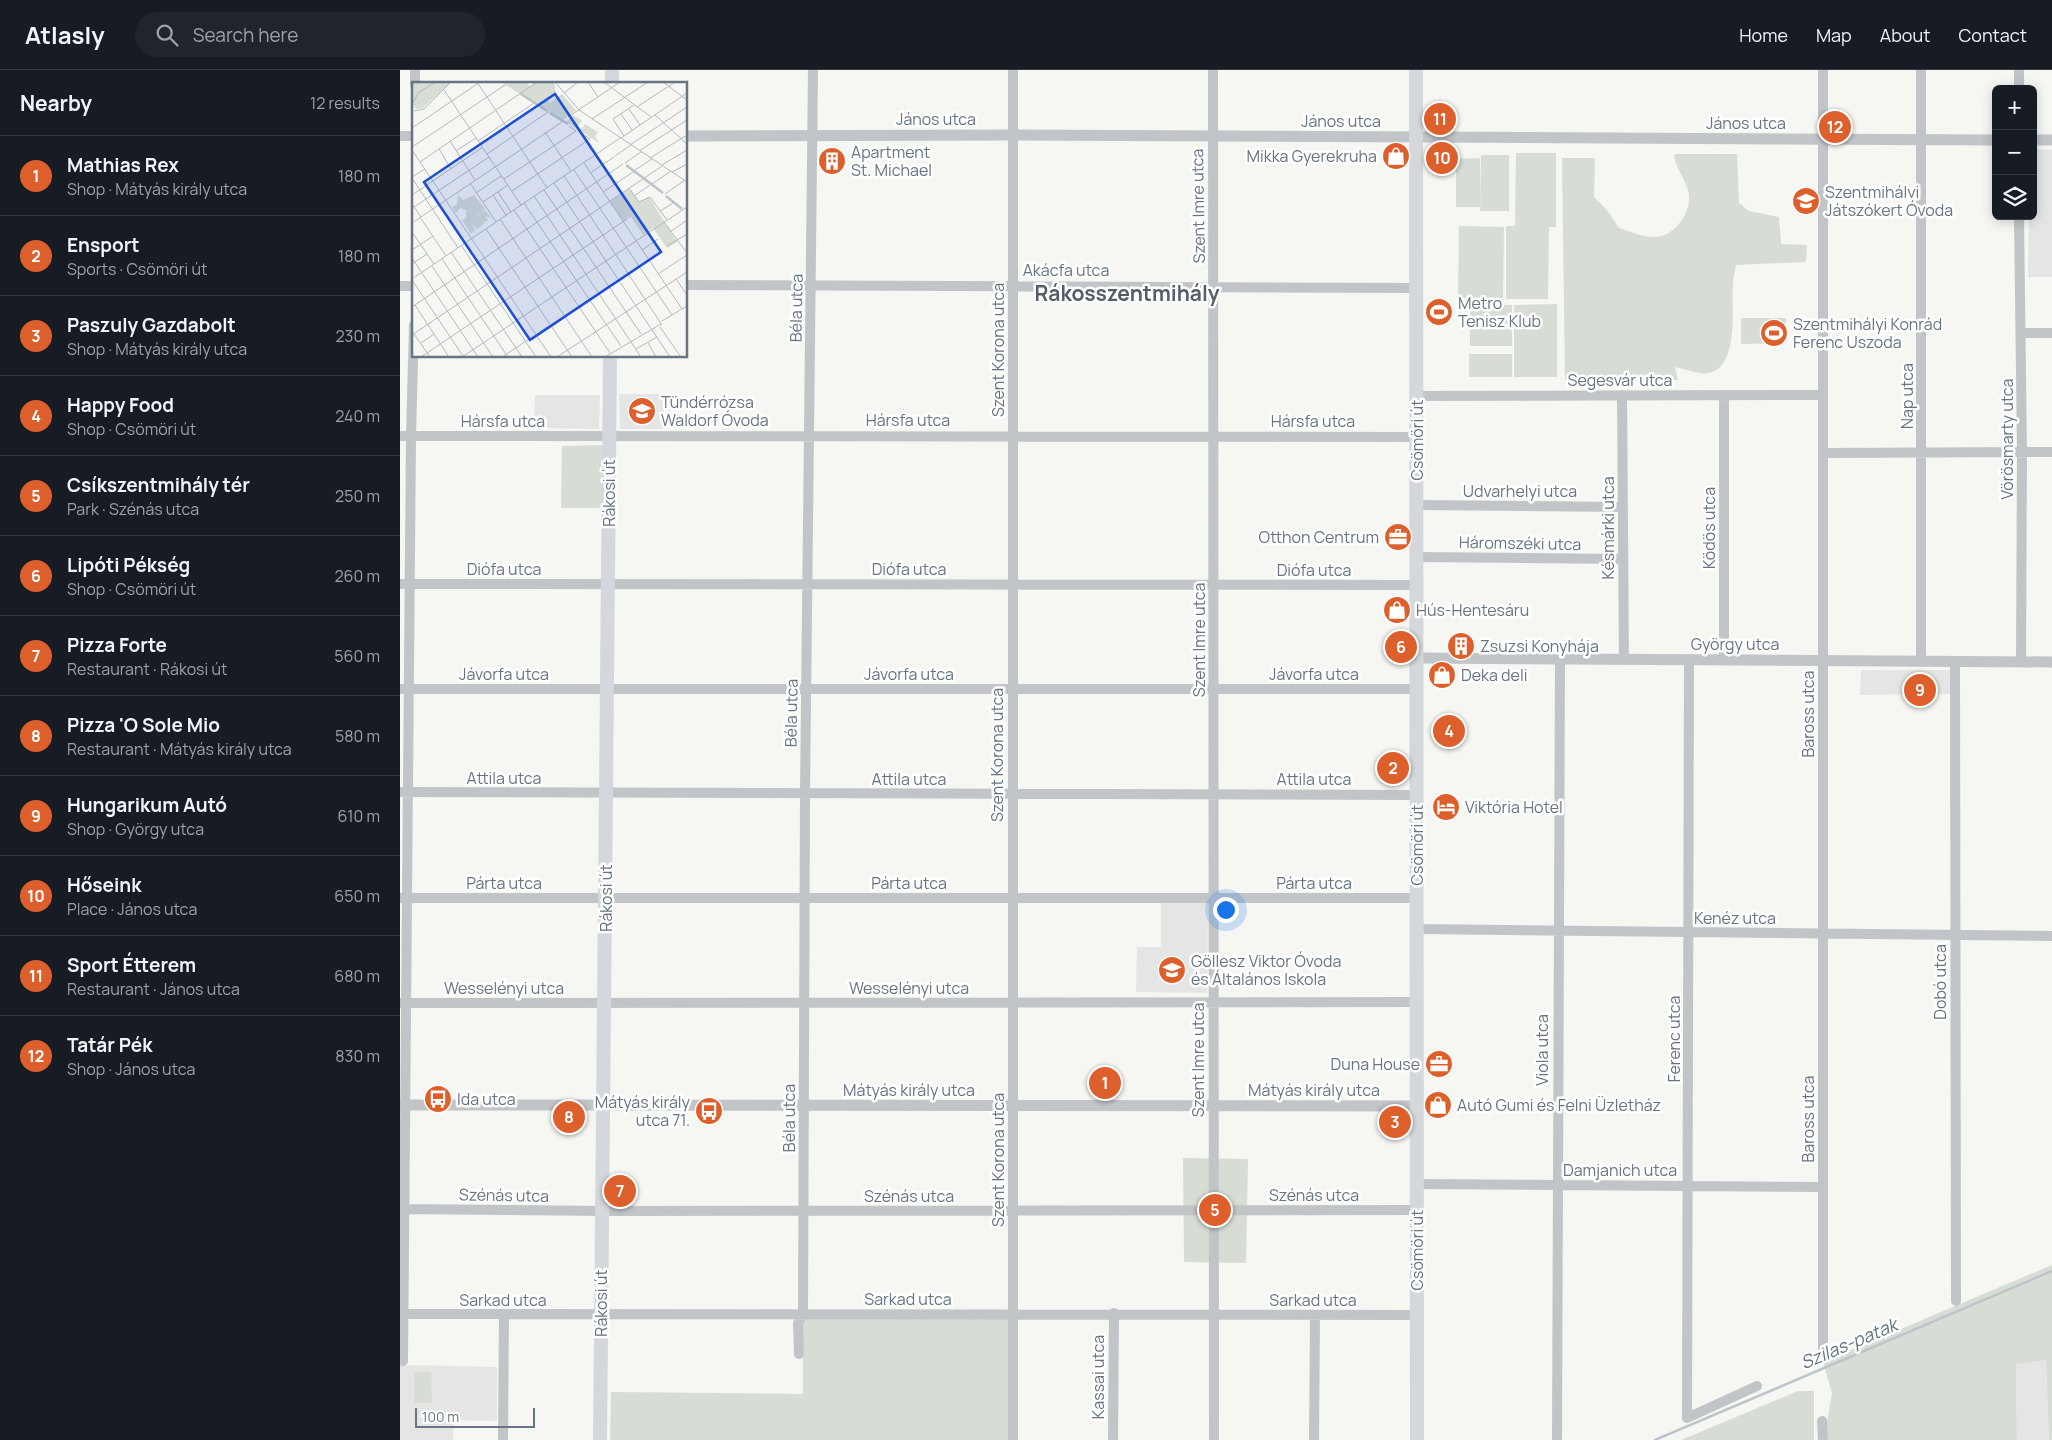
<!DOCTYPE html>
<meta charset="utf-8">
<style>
body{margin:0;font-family:Manrope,sans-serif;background:#20242c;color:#f1f3f6}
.controls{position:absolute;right:15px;top:15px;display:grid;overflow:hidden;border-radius:8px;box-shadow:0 2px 12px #0003}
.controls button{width:45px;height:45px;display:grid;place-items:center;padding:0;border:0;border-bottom:1px solid #363941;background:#171b24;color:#f1f3f6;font:25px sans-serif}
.scale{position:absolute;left:15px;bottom:12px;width:120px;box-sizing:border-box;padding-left:5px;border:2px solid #667483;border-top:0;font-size:14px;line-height:18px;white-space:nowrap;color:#667483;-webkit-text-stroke:4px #fff;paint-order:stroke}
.you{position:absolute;left:825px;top:839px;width:18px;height:18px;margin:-12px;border:4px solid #fff;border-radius:50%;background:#1a73e8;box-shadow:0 0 0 8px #1a73e833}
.badge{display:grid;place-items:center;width:32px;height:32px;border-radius:50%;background:#dd602c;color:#fff;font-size:16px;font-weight:700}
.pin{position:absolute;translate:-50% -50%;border:2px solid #fff;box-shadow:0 1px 5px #0006}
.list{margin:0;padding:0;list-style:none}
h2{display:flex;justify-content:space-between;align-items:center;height:65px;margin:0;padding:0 20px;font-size:21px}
h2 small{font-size:16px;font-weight:400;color:#9ea1a6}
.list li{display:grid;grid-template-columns:32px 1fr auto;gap:15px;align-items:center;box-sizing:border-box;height:80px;padding:0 20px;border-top:1px solid #363941}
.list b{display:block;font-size:19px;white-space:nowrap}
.list p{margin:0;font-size:16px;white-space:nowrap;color:#9ea1a6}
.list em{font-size:16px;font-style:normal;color:#9ea1a6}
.icon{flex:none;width:28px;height:28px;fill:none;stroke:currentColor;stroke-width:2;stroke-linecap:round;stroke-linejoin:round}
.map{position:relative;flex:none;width:1652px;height:1370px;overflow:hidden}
header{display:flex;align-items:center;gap:30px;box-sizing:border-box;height:70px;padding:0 25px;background:#171b24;border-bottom:1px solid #363941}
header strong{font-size:24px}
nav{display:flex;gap:28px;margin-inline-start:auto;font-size:18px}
.search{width:350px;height:45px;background:#20242c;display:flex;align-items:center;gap:12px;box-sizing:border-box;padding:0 18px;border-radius:28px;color:#9ea1a6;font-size:19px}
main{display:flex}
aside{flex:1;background:#171b24}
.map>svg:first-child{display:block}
</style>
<header>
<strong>Atlasly</strong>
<div class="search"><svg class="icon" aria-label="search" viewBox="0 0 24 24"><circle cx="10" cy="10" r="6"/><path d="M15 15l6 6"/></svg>Search here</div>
<nav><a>Home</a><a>Map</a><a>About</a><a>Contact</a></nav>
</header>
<main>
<aside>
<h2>Nearby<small>12 results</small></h2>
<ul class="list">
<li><span class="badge">1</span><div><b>Mathias Rex</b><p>Shop · Mátyás király utca</p></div><em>180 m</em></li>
<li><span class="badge">2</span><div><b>Ensport</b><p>Sports · Csömöri út</p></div><em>180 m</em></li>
<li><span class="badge">3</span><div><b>Paszuly Gazdabolt</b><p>Shop · Mátyás király utca</p></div><em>230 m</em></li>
<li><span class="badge">4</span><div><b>Happy Food</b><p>Shop · Csömöri út</p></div><em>240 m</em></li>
<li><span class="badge">5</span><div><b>Csíkszentmihály tér</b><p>Park · Szénás utca</p></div><em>250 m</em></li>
<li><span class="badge">6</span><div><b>Lipóti Pékség</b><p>Shop · Csömöri út</p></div><em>260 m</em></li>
<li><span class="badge">7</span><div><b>Pizza Forte</b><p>Restaurant · Rákosi út</p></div><em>560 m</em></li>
<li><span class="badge">8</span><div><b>Pizza 'O Sole Mio</b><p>Restaurant · Mátyás király utca</p></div><em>580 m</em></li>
<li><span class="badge">9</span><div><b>Hungarikum Autó</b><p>Shop · György utca</p></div><em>610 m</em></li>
<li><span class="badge">10</span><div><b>Hőseink</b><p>Place · János utca</p></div><em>650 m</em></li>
<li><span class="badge">11</span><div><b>Sport Étterem</b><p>Restaurant · János utca</p></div><em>680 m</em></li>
<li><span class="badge">12</span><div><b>Tatár Pék</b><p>Shop · János utca</p></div><em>830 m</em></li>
</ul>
</aside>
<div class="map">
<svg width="1652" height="1370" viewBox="0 0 1652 1370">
<rect width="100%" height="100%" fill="#f6f6f3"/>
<path fill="#e4e5e4" d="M1633 79 1652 80V207H1628L1629 146H1633Z
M219 324H264V359H220Z
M135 325H200L199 359 134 358Z
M1461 600H1550V624L1460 625Z
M761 833H808L807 923 736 922 737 877H761Z
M1646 1290 1649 1370H1617L1616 1293Z
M0 1295 97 1297V1351L54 1350 53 1370H0Z"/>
<path fill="#d7ddd4" d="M1116 83H1156V157H1149L1148 229H1106V156H1115Z
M1274 84H1337L1339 133 1349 141 1379 147 1381 174 1407 175 1406 192 1336 195C1335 201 1333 208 1333 214 1331 235 1340 296 1309 303 1299 305 1285 299 1275 297L1278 310H1165L1162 88H1195L1194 127 1207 140 1219 158C1230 161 1242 167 1253 167 1275 168 1294 140 1288 120 1284 107 1275 97 1274 84Z
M1081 85H1109V141H1080Z
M1080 88V137H1056V89Z
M1059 156 1104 157 1103 228H1058Z
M1157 234V307H1114V235Z
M1070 235H1112V276H1070Z
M1341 248H1386V273L1341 274Z
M1069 284H1112V307H1069Z
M205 375 203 438H161L162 376Z
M783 1088 848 1089 846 1193 784 1192Z
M1652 1195V1370H1649L1646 1290 1616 1294 1617 1370H1427V1353L1432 1323 1423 1292Z
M403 1244H612L613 1370H210L211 1322 403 1324Z
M14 1302H31L32 1333H14Z
M1398 1321H1414V1370H1281Z"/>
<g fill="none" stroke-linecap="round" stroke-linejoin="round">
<path stroke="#bbc5ca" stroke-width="2.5" d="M1255 1370 1652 1201"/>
<path stroke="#c1c5c8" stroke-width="10" d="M15 0V14
M813 0 814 1370
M1521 0V592
M1619 19V0
M0 66H14
M1619 146 1622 382 1621 592
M286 215 1016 218
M0 216H14
M1621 263H1652
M1222 325 1224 590
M1324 325V590
M1017 326 1423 325
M0 366 1017 367
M1423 383 1652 382
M1017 435 1222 437
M1018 487 1223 489
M0 514 1018 515
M1289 590 1287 1348 1357 1316
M1555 592 1556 1231
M0 619H1017
M0 722 1017 725
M0 828H1017
M1017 859 1652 866
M1 933 1018 932
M1017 1114 1423 1117
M0 1139 209 1141 1017 1140
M0 1244 1017 1245
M399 1284 398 1253 403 1244 405 724 413 0
M1423 1288V0
M3 1291 11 366 14 255
M1422 1351 1423 1370
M103 1370 104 1244
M613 1370V0
M713 1370 714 1243
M914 1370 915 1245
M1157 1370 1160 589"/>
<path stroke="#c1c5c8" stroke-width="11" d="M286 66 614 65 1596 70
M1633 70H1652
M1017 588 1652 592
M0 1035 1018 1036"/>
<path stroke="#d4d8dc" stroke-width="14" d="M1016 0 1017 1370
M212 14V0
M200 1370 210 286"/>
</g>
<defs>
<g id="shop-disc" transform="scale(1.4375)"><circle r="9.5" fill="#dd602c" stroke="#fff"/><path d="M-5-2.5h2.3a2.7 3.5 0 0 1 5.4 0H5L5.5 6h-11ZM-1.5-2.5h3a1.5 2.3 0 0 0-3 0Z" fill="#fff"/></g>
<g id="building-disc" transform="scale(1.4375)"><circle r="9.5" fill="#dd602c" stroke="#fff"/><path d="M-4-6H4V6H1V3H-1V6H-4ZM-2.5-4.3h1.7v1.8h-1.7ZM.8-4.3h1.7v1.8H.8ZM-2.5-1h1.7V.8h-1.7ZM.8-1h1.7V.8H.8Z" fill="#fff"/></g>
<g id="school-disc" transform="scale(1.4375)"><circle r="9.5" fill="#dd602c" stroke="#fff"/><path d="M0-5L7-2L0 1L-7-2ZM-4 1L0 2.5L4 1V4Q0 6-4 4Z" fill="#fff"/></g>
<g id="stadium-disc" transform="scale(1.4375)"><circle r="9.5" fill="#dd602c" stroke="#fff"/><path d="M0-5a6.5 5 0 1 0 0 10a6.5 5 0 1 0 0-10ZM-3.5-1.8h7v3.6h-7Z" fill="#fff"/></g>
<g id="office-disc" transform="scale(1.4375)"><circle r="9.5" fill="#dd602c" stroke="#fff"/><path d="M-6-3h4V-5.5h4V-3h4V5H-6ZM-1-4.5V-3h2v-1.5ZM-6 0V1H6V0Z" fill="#fff"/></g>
<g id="hotel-disc" transform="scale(1.4375)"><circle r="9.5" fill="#dd602c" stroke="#fff"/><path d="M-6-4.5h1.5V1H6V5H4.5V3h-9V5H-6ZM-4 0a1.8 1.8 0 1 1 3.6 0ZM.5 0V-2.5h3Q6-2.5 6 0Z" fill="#fff"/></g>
<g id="bus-disc" transform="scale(1.4375)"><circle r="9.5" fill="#dd602c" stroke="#fff"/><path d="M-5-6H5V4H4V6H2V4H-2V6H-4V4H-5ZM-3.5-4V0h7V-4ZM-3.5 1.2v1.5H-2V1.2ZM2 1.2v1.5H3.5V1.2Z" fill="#fff"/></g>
</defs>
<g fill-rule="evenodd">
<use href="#shop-disc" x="996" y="86"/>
<use href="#building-disc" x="432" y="91"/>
<use href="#school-disc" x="1406" y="131"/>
<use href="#stadium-disc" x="1039" y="242"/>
<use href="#stadium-disc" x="1374" y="263"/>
<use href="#school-disc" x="242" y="341"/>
<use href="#office-disc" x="998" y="467"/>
<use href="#shop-disc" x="997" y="540"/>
<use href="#building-disc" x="1061" y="576"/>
<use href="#shop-disc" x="1042" y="605"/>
<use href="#hotel-disc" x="1046" y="737"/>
<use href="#school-disc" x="772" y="900"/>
<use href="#office-disc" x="1039" y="994"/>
<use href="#bus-disc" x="38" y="1029"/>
<use href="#shop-disc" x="1038" y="1035"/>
<use href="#bus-disc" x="309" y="1041"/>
</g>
<g text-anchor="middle" stroke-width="5" stroke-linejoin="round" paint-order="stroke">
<g font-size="16" fill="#667483" stroke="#fff">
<text x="536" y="55">János utca</text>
<text x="941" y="57">János utca</text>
<text x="1346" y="59">János utca</text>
<text transform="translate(798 136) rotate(-91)" y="6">Szent Imre utca</text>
<text x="666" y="206">Akácfa utca</text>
<text transform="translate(396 238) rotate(-89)" y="6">Béla utca</text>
<text transform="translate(598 280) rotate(-90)" y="6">Szent Korona utca</text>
<text x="1220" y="316">Segesvár utca</text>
<text transform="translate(1507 326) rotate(-90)" y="6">Nap utca</text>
<text x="508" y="356">Hársfa utca</text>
<text x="103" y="357">Hársfa utca</text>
<text x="913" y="357">Hársfa utca</text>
<text transform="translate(1607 369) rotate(-90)" y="6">Vörösmarty utca</text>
<text transform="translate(1017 370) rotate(-90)" y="6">Csömöri út</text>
<text x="1120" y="427">Udvarhelyi utca</text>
<text transform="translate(209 423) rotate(-90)" y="6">Rákosi út</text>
<text transform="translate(1208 458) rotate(-90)" y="6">Késmárki utca</text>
<text transform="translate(1309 458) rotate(-90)" y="6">Ködös utca</text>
<text transform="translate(1120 473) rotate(1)" y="6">Háromszéki utca</text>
<text x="104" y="505">Diófa utca</text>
<text x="509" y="505">Diófa utca</text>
<text x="914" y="506">Diófa utca</text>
<text transform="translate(799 570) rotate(-90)" y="6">Szent Imre utca</text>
<text x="1335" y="580">György utca</text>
<text x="104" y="610">Jávorfa utca</text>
<text x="509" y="610">Jávorfa utca</text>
<text x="914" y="610">Jávorfa utca</text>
<text transform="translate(391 643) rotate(-89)" y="6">Béla utca</text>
<text transform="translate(1408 644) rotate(-90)" y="6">Baross utca</text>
<text transform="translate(597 685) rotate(-90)" y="6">Szent Korona utca</text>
<text x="104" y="714">Attila utca</text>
<text x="509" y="715">Attila utca</text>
<text x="914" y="715">Attila utca</text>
<text transform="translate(1017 775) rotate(-90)" y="6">Csömöri út</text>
<text x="104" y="819">Párta utca</text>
<text x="509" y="819">Párta utca</text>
<text x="914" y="819">Párta utca</text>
<text transform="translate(206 828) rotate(-90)" y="6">Rákosi út</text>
<text x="1335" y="854">Kenéz utca</text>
<text transform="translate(1540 912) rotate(-90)" y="6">Dobó utca</text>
<text x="104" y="924">Wesselényi utca</text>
<text x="509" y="924">Wesselényi utca</text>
<text transform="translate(1274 969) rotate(-90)" y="6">Ferenc utca</text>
<text transform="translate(1142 980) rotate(-90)" y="6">Viola utca</text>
<text transform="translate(798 990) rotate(-90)" y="6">Szent Imre utca</text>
<text x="509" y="1026">Mátyás király utca</text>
<text x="914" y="1026">Mátyás király utca</text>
<text transform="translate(389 1048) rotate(-90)" y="6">Béla utca</text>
<text transform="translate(1408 1049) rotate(-90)" y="6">Baross utca</text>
<text transform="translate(598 1090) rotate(-90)" y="6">Szent Korona utca</text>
<text x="1220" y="1106">Damjanich utca</text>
<text transform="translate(104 1125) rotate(1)" y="6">Szénás utca</text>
<text x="914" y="1131">Szénás utca</text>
<text x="509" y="1132">Szénás utca</text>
<text transform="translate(1017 1180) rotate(-90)" y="6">Csömöri út</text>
<text x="508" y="1235">Sarkad utca</text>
<text x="103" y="1236">Sarkad utca</text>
<text x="913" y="1236">Sarkad utca</text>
<text transform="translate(201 1233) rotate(-90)" y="6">Rákosi út</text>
<text transform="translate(698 1307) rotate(-90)" y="6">Kassai utca</text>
</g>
<g font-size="16" fill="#667483" stroke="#fff" text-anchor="start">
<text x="451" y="88">Apartment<tspan x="451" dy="18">St. Michael</tspan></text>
<text x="977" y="92" text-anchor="end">Mikka Gyerekruha</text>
<text x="1425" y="128">Szentmihályi<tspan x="1425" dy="18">Játszókert Óvoda</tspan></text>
<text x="1058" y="239">Metro<tspan x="1058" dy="18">Tenisz Klub</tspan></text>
<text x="1393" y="260">Szentmihályi Konrád<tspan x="1393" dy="18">Ferenc Uszoda</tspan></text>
<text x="261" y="338">Tündérrózsa<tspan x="261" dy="18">Waldorf Óvoda</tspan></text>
<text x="979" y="473" text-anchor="end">Otthon Centrum</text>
<text x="1016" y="546">Hús-Hentesáru</text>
<text x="1080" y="582">Zsuzsi Konyhája</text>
<text x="1061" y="611">Deka deli</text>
<text x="1065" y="743">Viktória Hotel</text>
<text x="791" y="897">Göllesz Viktor Óvoda<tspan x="791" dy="18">és Általános Iskola</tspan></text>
<text x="1020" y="1000" text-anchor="end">Duna House</text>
<text x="57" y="1035">Ida utca</text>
<text x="290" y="1038" text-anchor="end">Mátyás király<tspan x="290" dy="18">utca 71.</tspan></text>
<text x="1057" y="1041">Autó Gumi és Felni Üzletház</text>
</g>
<g font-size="18" font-style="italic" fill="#62767f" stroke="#fff">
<text transform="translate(1449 1274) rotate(-23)" y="6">Szilas-patak</text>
</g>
<g font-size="21" font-weight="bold" fill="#545e68" stroke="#fff">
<text x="727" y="231">Rákosszentmihály</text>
</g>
</g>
<g transform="translate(12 12)">
<rect width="275" height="275" fill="#f6f6f3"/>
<path d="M0 0H39L11 26 4 27 0 21ZM89 0H114L118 4 123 0H142L144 12 136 18 138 21 150 12 164 28 150 39ZM161 33 170 39 165 45 170 47 173 42 186 50 183 54 187 61 154 40ZM217 106 227 120 237 115 265 160 255 166 241 146 231 153 219 135 211 139 198 120ZM46 112 51 118 62 113 73 127 56 139 73 128 79 136 73 134 76 138 72 141 69 138 72 142 65 147 60 142 63 148 59 152 50 138 54 136V128L48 126 44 131 40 125 45 122Z" fill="#d7ddd4"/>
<path fill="none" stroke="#bbc5ca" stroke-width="2.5" d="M109 12 135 29M138 31 156 42M214 83 251 111M254 114 270 127"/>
<path fill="none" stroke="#b3babf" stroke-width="1" d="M65 0 135 106M143 0 167 28 275 100M176 0 186 15M192 0 239 35M251 0 275 18M32 8 109 123M152 11 166 0M0 22 7 10 24 0M225 25 263 0M217 27 228 43M2 29 12 27 39 0M209 32 220 48M243 33 275 62M156 35 208 0M180 37 236 0M0 46 68 0M133 50 159 89M212 54 201 37 222 23M209 56 275 11M38 59 63 98M66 59 122 21M218 63 275 25M0 65 93 3M27 67 39 87M0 68 139 275M44 69 64 56M227 69 275 38M75 72 136 30M203 74 219 63M238 76 275 53M8 80 125 0M172 81 270 227M213 81 229 70M250 83 275 68M162 88 260 233M223 88 240 77M260 90 275 82M178 91 202 75M152 94 250 243M0 95 13 87M0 96 46 166M92 97 164 49 157 44M58 101 84 140M142 101 258 275M240 102 259 89M217 106 227 120 238 115 255 138M132 108 229 252M100 109 178 57 170 52M86 110 99 130M191 110 221 90M64 111 89 94M253 112 273 98M0 113 71 65M81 113 94 133M122 114 229 275M222 114 238 103M71 120 96 103M112 121 209 264M0 122 9 135M2 125 77 75M102 128 198 271M248 129 261 121M8 135 34 174M88 137 180 275M252 140 275 171M0 141 150 40M74 147 160 275M0 150 22 182M258 150 275 138M49 163 124 275M255 164 275 152M0 168 21 154M230 168 246 157M39 170 110 275M0 176 66 275M30 177 96 275M0 182 15 172M20 184 81 275M246 192 275 173M0 197 208 56M264 197 275 213M0 198 51 274M3 223 37 275M0 225 211 82M250 239 275 224M248 245 269 275M49 248 215 137M2 252 18 275M0 253 250 84M9 261 22 252M236 261 244 275M224 267 245 255M9 275 49 248M50 275 275 125M90 275 241 175M145 275 275 190M193 275 249 242"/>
<path fill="#1d4ed8" fill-opacity="0.15" stroke="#1d4ed8" stroke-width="2.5" d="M143 12 249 170 118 258 12 100Z"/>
<rect width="275" height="275" fill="none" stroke="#667483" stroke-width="2.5"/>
</g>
</svg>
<div class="controls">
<button>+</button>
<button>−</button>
<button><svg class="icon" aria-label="layers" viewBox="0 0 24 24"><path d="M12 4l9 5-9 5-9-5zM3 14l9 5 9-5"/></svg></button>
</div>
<div class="scale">100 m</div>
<div class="you"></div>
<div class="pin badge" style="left:705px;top:1013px">1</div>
<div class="pin badge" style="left:993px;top:698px">2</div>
<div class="pin badge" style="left:995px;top:1052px">3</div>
<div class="pin badge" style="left:1049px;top:661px">4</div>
<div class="pin badge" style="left:815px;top:1140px">5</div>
<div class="pin badge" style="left:1001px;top:577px">6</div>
<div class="pin badge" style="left:220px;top:1121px">7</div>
<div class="pin badge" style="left:169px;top:1047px">8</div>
<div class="pin badge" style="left:1520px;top:620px">9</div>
<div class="pin badge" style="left:1042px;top:88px">10</div>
<div class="pin badge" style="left:1040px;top:49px">11</div>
<div class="pin badge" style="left:1435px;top:57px">12</div>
</div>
</main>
